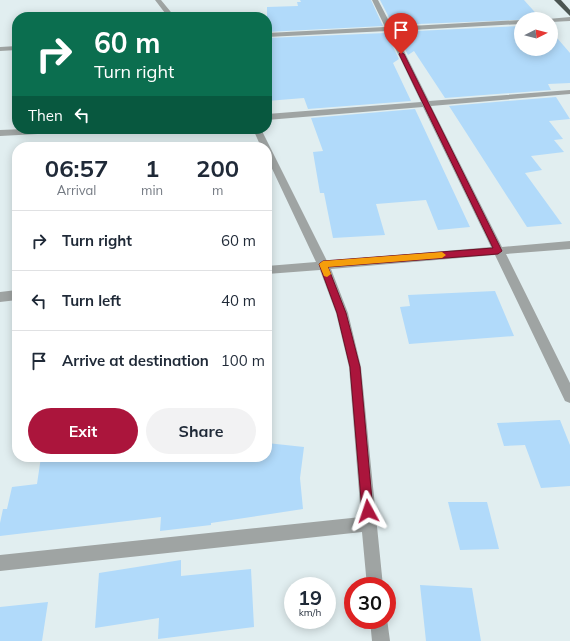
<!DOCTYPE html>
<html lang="en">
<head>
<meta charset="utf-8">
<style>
	:root { --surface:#fff; --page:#f2f2f3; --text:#1f2937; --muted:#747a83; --line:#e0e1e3; --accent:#ab153c }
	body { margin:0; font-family:Mulish,sans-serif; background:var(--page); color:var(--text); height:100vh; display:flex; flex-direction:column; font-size:15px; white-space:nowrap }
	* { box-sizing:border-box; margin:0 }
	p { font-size:13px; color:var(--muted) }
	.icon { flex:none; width:22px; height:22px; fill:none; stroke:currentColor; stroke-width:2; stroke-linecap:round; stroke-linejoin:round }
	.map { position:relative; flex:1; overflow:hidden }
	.details { position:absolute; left:12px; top:142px; width:260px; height:320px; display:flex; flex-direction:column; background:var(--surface); border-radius:16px; box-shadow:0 2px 10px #0003 }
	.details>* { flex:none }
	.guide { position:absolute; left:12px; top:12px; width:260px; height:122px; border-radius:16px; box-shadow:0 2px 10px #0003; background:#0b6e4f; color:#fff; overflow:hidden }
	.needle { width:26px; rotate:84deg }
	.controls { position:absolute; left:514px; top:12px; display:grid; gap:8px }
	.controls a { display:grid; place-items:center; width:44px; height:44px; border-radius:50%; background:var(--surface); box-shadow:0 2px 10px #0003; font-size:20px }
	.speed { position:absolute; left:284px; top:577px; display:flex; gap:8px; font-size:20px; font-weight:700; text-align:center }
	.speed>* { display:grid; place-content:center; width:52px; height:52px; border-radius:50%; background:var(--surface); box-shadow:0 2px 10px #0003; line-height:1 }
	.speed small { font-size:10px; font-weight:400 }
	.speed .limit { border:6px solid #d22; background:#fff; color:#111 }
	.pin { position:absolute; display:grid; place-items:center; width:34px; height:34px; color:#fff; margin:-41px -17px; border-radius:50% 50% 50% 0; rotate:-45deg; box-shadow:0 0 4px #0007 }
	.pin .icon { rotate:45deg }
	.me { position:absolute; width:44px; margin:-22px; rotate:355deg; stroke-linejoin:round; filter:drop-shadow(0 0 3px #0008) }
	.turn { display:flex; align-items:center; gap:14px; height:84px; padding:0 16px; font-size:18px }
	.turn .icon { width:52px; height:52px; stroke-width:2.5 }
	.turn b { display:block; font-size:28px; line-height:34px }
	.then { display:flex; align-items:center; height:38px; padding:0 16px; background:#0003; gap:8px; font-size:15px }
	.eta { display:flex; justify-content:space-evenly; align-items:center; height:68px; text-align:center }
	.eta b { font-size:24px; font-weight:700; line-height:28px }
	.button { display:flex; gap:8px; margin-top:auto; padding:8px 16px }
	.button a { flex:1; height:46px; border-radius:24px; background:var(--accent); color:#fff; font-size:16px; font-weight:700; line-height:46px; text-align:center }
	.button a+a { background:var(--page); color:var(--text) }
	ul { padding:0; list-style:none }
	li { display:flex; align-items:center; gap:12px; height:60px; padding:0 16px; border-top:1px solid var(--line) }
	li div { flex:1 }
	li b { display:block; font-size:15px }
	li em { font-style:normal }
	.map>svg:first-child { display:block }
</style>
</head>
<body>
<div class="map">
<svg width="570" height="641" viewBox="0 0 570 641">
	<rect width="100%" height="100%" fill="#e1eef0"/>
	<path fill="#b1dafa" d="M300,0H371L383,26L267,32V7L298,6L297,2H301Z
		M380,0H524L541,19L393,25Z
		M521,26V49H551V31L570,53V83L548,84L551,90L445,98L414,51L408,55L396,32Z
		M386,33L399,59L393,63L411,101L308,109L304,98L267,101V38Z
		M556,97L570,119L549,121L563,139L554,140L564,152L531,156L542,170L525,173L562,224L527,227L449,106Z
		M415,109L470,227L438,230L426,200L376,204L385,235L333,238L324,193H320L313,152L323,151L311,118Z
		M495,291L514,336L409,344L400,307L410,306L408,295Z
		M560,420L570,445V486L541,488L525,445L504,446L497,423Z
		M267,443L304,447L300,478L303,509L211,523V525L160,531L161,517L0,536V523L3,509H7L12,487L37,484L41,457H267Z
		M448,502H487L499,549L460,550Z
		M181,560V576L251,569L254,627L158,639L159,618L95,628L99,573Z
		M420,585L472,588L481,641H426Z
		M48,602L42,641H0V607Z"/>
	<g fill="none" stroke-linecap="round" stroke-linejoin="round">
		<path fill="#9fa4a3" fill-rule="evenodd" d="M155,0H161L175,17H168Z
			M372,0H378L392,27L521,20V24L394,31L429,101L570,90V94L431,106L502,247L570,241V249L506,254L570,383V403L565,401L495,255L331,269L348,313L361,367L383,586H367L362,532L0,571V555L361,517L349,367L336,313L320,270L267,274V266L316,262L267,158V147H261L253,129H261L327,261L491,247L423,107L267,120V114L421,102L387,31L267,37V33L385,27Z
			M570,17V21L551,22V19H548Z
			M17,46V50L0,51V47Z
			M25,129H79L75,132L0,136V130Z
			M17,290V300L0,302V292Z
			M387,619L390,641H372L370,620Z"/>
		<path fill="#4b5552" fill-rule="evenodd" d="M554,0H561L570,10V16Z"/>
	</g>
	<path fill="#ab153c" stroke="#6f0e27" d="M401,52L404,54L502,251L498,254L328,267L346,313L360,367L373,511L372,515L368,516L364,515L362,511L350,367L337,313L319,264L323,261L493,248L399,54Z"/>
	<path fill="#f59e0b" d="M442,252L446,255L442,258L328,267L331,274L327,277L324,276L319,264L323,261Z"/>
</svg>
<div class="controls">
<a><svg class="needle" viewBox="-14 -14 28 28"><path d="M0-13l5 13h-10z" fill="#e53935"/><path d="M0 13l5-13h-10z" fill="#747a83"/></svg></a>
</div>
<div class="speed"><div>19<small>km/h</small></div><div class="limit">30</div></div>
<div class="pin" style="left:401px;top:54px;background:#d93025"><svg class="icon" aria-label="arrive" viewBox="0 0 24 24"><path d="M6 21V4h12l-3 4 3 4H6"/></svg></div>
<svg class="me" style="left:368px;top:511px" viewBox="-20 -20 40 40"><path d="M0-17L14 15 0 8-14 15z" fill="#ab153c" stroke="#fff" stroke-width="4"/></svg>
<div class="guide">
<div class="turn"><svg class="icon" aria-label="right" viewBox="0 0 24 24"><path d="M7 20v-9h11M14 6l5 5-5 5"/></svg><div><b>60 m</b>Turn right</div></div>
<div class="then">Then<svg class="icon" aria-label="left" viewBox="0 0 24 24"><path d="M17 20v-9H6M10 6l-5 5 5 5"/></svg></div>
</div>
<section class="details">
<div class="eta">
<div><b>06:57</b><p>Arrival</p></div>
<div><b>1</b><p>min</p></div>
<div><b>200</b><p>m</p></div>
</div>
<ul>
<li><svg class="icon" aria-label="right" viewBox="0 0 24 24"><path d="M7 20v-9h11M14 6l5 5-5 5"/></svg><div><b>Turn right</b></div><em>60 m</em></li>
<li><svg class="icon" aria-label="left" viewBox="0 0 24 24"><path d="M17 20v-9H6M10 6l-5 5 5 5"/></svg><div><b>Turn left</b></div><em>40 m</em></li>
<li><svg class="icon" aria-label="arrive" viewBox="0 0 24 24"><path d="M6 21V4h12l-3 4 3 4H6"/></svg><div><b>Arrive at destination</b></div><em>100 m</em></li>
</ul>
<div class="button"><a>Exit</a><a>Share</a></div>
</section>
</div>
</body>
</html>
